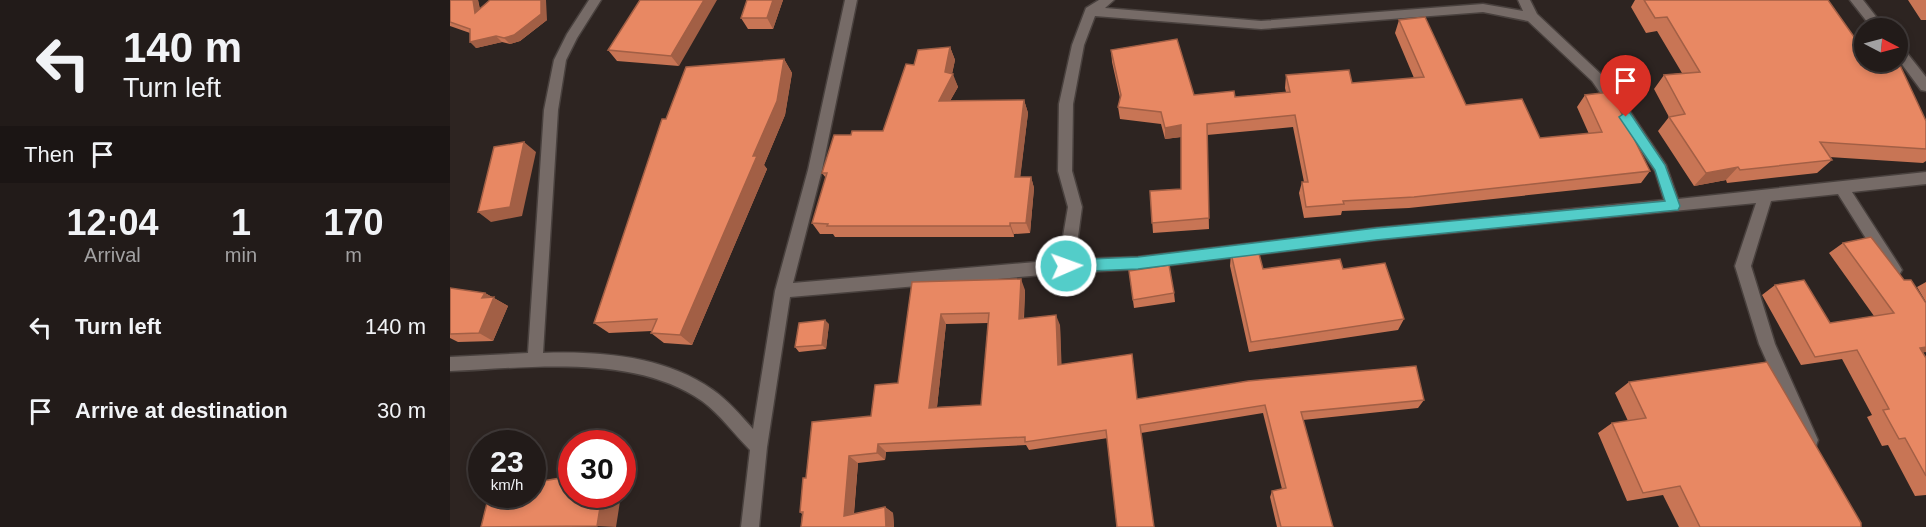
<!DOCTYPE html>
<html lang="en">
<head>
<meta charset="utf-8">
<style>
	:root { --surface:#221b19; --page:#2a2422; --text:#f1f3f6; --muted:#a2a1a2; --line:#3f3938 }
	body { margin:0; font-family:Helvetica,sans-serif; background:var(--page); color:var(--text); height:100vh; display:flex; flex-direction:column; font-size:22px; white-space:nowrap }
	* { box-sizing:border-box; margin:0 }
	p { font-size:20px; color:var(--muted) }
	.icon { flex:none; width:33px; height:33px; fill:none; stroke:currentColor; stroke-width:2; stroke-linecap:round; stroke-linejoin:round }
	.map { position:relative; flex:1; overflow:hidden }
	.details { display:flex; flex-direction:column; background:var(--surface); width:450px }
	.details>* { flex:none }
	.hud { background:#221b19; color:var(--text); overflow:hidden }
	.needle { width:39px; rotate:96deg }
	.buttons { position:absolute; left:1404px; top:18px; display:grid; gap:12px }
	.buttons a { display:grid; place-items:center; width:54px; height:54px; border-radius:50%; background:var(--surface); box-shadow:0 3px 9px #0003,0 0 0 2px var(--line); font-size:30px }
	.speed { position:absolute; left:18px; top:430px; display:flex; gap:12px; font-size:30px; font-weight:700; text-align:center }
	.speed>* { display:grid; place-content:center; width:78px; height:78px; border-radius:50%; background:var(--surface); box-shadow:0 3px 9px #0003,0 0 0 2px var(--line); line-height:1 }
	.speed small { font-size:15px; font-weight:400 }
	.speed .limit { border:9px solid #d22; background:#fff; color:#111 }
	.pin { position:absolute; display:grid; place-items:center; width:51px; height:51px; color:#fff; margin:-62px -26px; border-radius:50% 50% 50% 0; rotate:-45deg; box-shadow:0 0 6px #0007 }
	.pin .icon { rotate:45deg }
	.me { position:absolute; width:66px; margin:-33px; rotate:88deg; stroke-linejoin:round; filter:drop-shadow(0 0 4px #0008) }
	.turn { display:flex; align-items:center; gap:21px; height:126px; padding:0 24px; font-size:27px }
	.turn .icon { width:78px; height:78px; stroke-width:2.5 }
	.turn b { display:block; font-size:42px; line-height:51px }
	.then { display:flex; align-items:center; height:57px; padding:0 24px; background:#0003; gap:12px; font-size:22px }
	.eta { display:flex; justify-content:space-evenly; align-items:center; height:102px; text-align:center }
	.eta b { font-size:36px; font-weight:700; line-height:42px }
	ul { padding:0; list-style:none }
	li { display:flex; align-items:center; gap:18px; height:84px; padding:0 24px }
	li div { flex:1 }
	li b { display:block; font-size:22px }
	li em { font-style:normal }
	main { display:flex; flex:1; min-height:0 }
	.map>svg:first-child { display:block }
</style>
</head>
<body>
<main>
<section class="details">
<div class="hud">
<div class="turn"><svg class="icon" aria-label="left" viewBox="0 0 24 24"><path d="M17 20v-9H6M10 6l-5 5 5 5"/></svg><div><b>140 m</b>Turn left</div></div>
<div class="then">Then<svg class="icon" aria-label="arrive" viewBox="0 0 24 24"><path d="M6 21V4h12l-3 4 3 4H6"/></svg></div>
</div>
<div class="eta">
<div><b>12:04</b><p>Arrival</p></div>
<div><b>1</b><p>min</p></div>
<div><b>170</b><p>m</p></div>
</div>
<ul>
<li><svg class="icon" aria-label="left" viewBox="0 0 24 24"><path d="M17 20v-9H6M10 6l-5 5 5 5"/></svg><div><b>Turn left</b></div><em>140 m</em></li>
<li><svg class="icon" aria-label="arrive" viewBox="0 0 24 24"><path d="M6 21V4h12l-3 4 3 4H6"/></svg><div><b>Arrive at destination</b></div><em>30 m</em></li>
</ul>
</section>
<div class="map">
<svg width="1476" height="527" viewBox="0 0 1476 527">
	<rect width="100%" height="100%" fill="#2d2421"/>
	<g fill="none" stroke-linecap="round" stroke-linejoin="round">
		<g stroke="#49413e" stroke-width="3">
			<path id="minor" d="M139,0H151L127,38L116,60L108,110L93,353C151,351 215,356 263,390C279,401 291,416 303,429L325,291L358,170L395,0H407L372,170L343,283L609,260L618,207L608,171L609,104L622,45L636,8L649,0H664L655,8L811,21L1033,4L1073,11L1068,0H1080L1087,14L1152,75L1181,113L1216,165L1228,199L1476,172V184L1402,192L1449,265L1452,270L1449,275L1444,277L1439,275L1388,194L1321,201L1301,266L1325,344L1368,440L1366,446L1360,448L1354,446L1309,344L1285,266L1306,203L926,240L688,269L616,273L340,297L317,447L309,527H291L300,450C284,434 270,414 252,401C184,353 78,368 0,371V357L78,353L94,110L104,60L117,34ZM1033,12L1078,21L1142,81L1205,171L1214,200L926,228L688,257L625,259L632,207L622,171L623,104L634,45L645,16L811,29Z
				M1400,0H1413L1435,28H1422Z
				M1448,46L1453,48L1476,77V91L1471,90L1448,59Z"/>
		</g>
		<use href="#minor" fill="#766b67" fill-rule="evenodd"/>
	</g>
	<path fill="#c87555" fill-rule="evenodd" d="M0,0H28L30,9L97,20L70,41L60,44L52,42L26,48L20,33L0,26Z
		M190,0L229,66L167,61L158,50Z
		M297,0H333L323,29H298L291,18Z
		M1185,0H1378L1414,51L1476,121V161L1473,163L1379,157L1382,160L1367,173L1277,183L1276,180L1244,186L1208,131L1219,117L1204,89L1214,75L1232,73L1207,31L1196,33L1181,7Z
		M1458,0H1476V20H1471Z
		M949,20L1016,105L1090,138L1139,134L1127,107L1135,95L1200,171L1191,183L959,208L892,211L891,215L854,218L849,193L852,182H854L843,127L757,135L759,229L703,233L700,191L731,189V137L715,139L711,124L670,119L668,107L670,98L662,62L661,50L744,95L785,97L836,92L835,88L836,75L902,83L964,78L945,33Z
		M500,47L505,60L502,74L508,87L500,101L574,100L578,113L570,177H581L584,188L580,233L564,234V237H385L383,234H370L362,223L376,178L372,173L401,135L433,131L464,65Z
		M334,59L342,73L335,115L314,165L317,169L242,345L214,343L201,333L202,331L159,333L144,323Z
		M1393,243L1454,280L1473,353L1476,358V495L1465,496L1438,445L1432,446L1417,417L1422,415L1392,359L1351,365L1312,295L1325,285L1380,323L1424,316L1379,253Z
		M781,253L813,269H893L954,319L948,330L799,352L780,266Z
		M679,271L724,293L725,302L684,308Z
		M462,282L575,290L574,319L610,325L611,364L688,399L974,400L968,408L853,420L883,527H827L820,497L822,491L832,489L813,413L691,433L579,450L576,445L436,452L435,460L408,463L404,514L435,507L443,513L444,527H351L352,514L350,512L356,478L421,416L448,383ZM538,323L531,405L487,407L496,324Z
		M1476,282V302L1467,287Z
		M0,288L35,293L58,306L43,341L8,342L0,338Z
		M379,324L376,349L349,352L345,347Z
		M1179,382L1411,527H1229L1213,495L1177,501L1148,433L1162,423L1178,421L1165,393Z"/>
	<path fill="#a25f45" d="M23,0H28L31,19L25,13Z
		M91,0H96L97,20L70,41L60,44L54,38Z
		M254,0H267L229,66L221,56Z
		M323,0H333L323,29L317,18Z
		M46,36L52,42L26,48L20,42Z
		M500,47L505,60L501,78L503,74L508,87L493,113L489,101Z
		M334,59L342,73L335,115L314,165L317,169L242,345L230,335L303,156Z
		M574,100L578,113L569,188L565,177Z
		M731,125V137L715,139V128Z
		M74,142L86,152L72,216L41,222L28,212Z
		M1288,167L1276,180L1244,186L1256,173Z
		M581,177L584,188L580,233L576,223Z
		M560,223L564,234V237L560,226Z
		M571,279L575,290L573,329L569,319Z
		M35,293L58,306L43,341L29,333L32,298Z
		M491,314L496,324L486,416L479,408Z
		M606,315L610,325L612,374L608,365Z
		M375,320L379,324L376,349L372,345Z
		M1476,347V352L1454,357L1470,348Z
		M428,444L436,452L435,460L427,453Z
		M399,456L408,463L403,522L394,516Z
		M152,495H171L166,527L147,526Z
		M435,507L443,513L444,527H436Z"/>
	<path fill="#e88863" stroke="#a25f45" stroke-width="1.5" fill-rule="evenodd" d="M0,0H23L25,13L40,0H91V14L64,35L54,38L46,36L20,42V29L0,22Z
		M190,0H254L221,56L158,50Z
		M297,0H323L317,18H291Z
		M1194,0H1378L1414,51V62L1448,61L1476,121V149L1370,142L1382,160L1290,170L1288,167L1256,173L1219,117L1235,114L1214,75L1250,72L1217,17L1205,18Z
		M975,17L1016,105L1072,99L1090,138L1152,132L1135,95L1161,92L1200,171L964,197L893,201L894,204L856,207L852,182H858L845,115L757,124L759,218L702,223L700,191L731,189V125L715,128L711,112L668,107L671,95L661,50L727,39L744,95L784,91L785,97L840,92L836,75L899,70L902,83L974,77L949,20Z
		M500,47L495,72L503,74L489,101L574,100L565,177H581L576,223H560V226H377L378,224L362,223L377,173H372L384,135H401L402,131H433L456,64L464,65L468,50Z
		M334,59L327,101L303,156H307L230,335L201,333L207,319L144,323L212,119H216L236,67Z
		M74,142L60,207L28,212L44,147Z
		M1421,237L1454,280H1461L1476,303V347L1470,348L1476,358V476L1455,438L1449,439L1433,410L1439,409L1407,350L1365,357L1325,285L1354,280L1380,323L1444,313L1393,243Z
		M808,250L813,269L890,259L893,269L935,263L954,319L801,342L781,253Z
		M719,265L724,293L683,300L679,271Z
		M571,279L569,319L606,315L608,365L682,354L687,399L798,381L966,366L974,400L851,412L883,527H831L822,491L836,488L815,405L690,425L704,527H667L656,430L575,442V437L428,444L427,453L399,456L394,516L435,507L436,527H351L353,512H350L353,478H356L362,422L421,416L425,385L448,383L462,282ZM539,313L531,405L479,408L491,314Z
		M0,288L35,293L32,298L44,297L29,333L0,334Z
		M375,320L372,345L345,347L349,323Z
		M1317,362L1411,523V527H1250L1230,486L1193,493L1162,423L1196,418L1179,382Z
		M122,476V495H152L147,526L31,527L39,495H82V483Z"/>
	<path fill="#53cdc9" stroke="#368583" stroke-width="1.5" d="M1176,112L1180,113L1215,165L1230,206L1228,210L926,240L688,269L616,272L611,270L609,266L611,262L616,260L688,257L926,228L1215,201L1205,170L1169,117Z"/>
</svg>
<div class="buttons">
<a><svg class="needle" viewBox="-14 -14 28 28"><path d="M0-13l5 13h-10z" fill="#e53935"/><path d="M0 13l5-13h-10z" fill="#a2a1a2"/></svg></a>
</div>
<div class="speed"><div>23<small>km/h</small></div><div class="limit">30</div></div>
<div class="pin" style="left:1176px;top:117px;background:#d93025"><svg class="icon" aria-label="arrive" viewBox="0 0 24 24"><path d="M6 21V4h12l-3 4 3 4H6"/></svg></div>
<svg class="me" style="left:616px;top:266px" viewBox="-20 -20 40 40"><circle r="17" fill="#53cdc9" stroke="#fff" stroke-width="3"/><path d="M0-11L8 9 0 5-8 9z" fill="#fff"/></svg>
</div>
</main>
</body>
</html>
